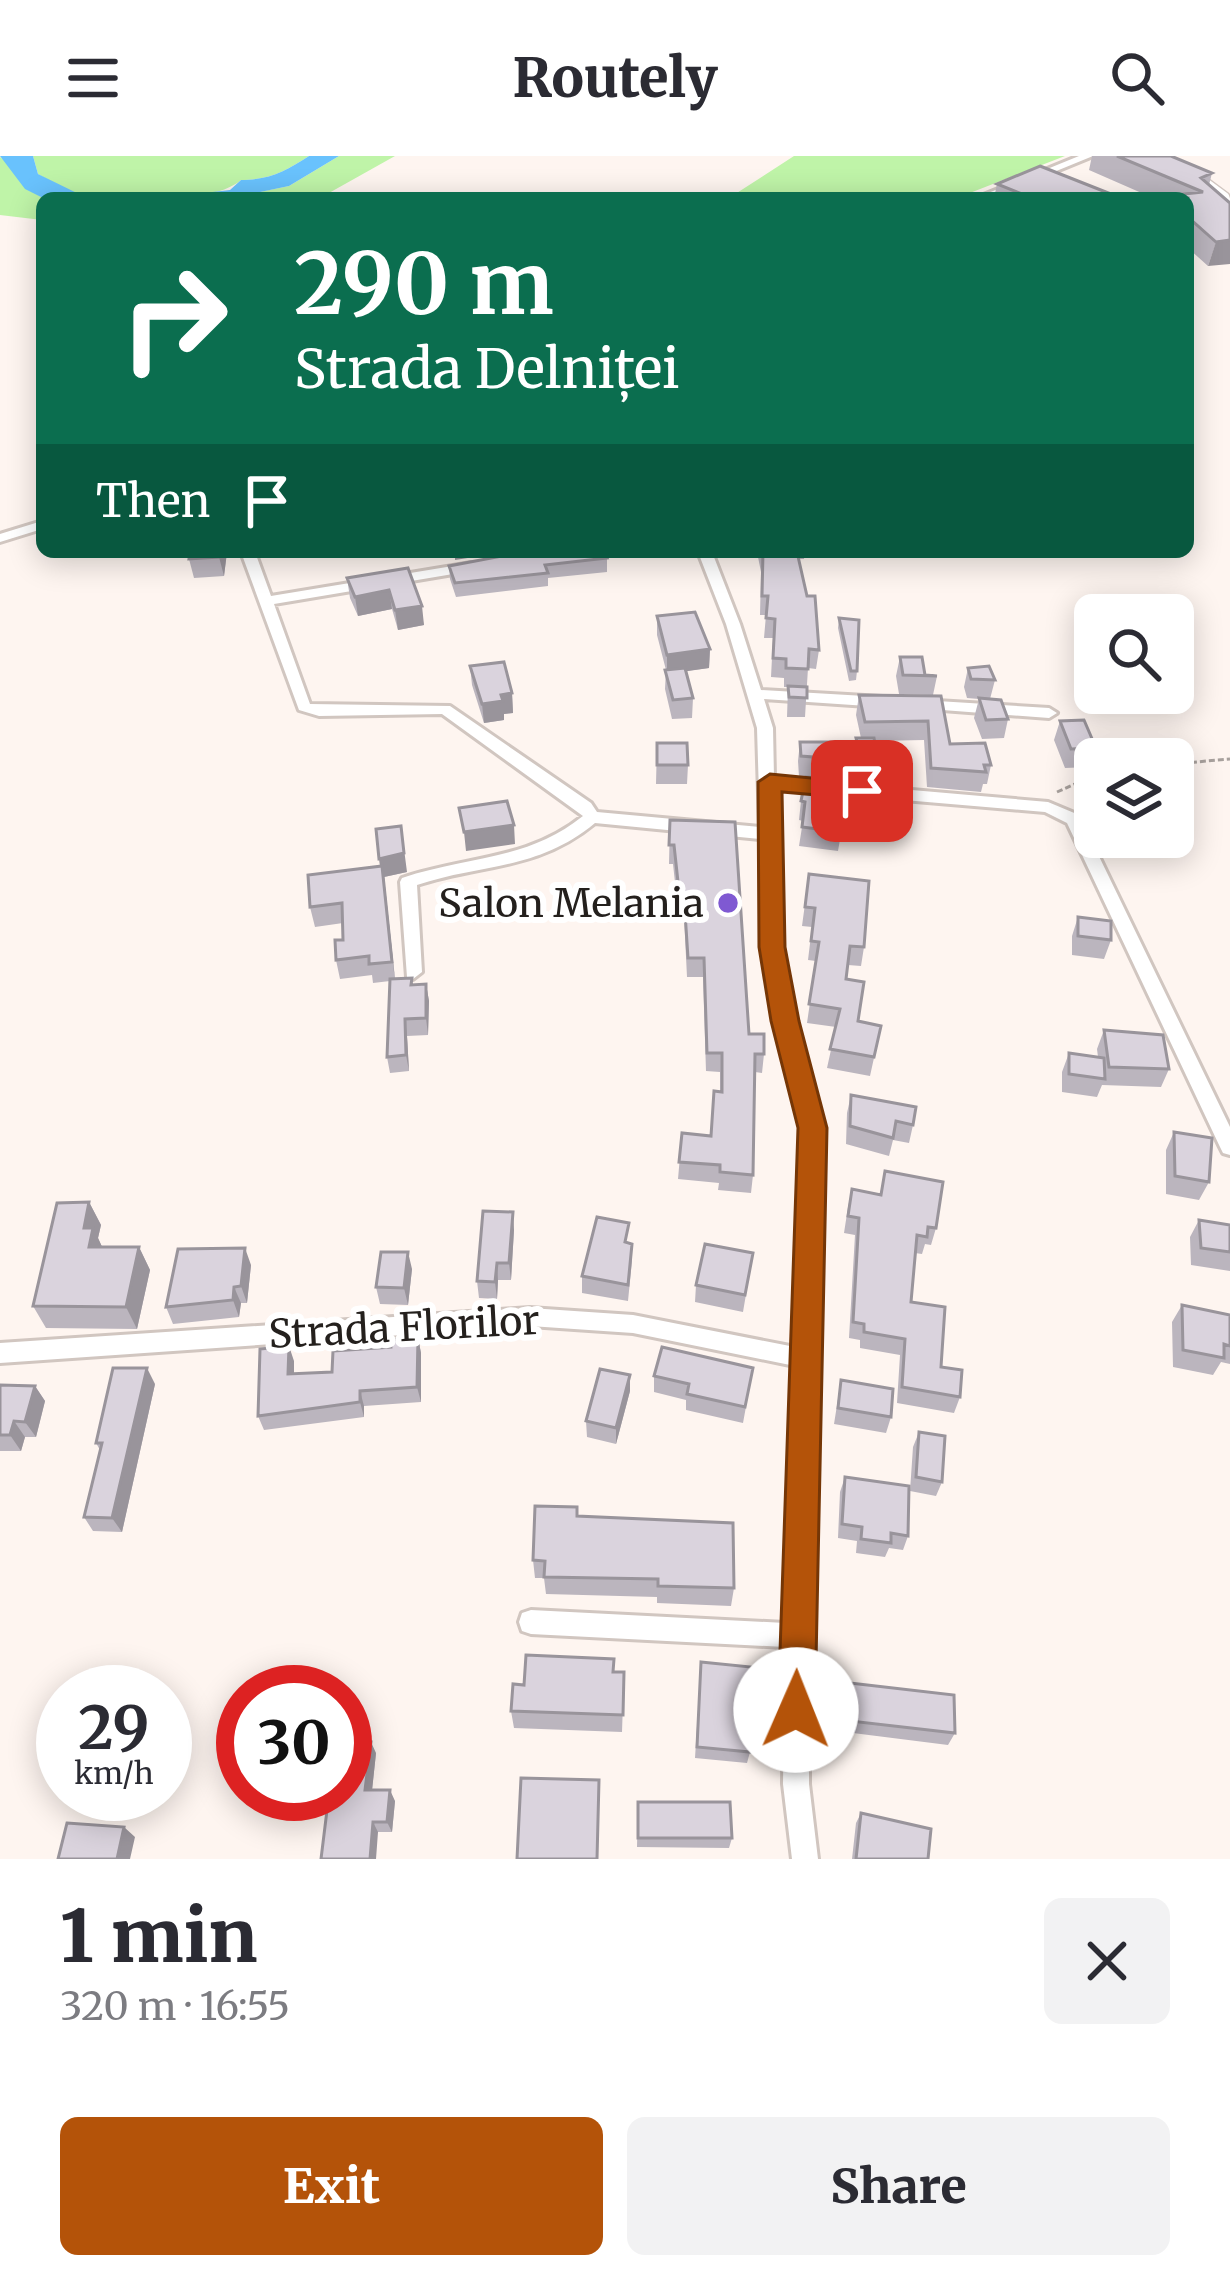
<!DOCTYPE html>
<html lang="en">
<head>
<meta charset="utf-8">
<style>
	:root { --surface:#fff; --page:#f2f2f3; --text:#2b2b33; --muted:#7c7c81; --accent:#b45309 }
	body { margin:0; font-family:Merriweather,serif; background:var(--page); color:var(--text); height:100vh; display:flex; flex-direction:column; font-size:45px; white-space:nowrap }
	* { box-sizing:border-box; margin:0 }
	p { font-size:39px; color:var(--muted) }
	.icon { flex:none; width:66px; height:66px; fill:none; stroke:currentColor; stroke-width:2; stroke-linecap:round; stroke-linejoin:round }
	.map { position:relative; height:1703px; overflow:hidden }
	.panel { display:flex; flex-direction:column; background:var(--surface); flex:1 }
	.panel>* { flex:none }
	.guide { position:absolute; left:36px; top:36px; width:1158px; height:366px; border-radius:18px; box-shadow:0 6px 30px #0003; background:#0b6e4f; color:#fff; overflow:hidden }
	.buttons { position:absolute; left:1074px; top:438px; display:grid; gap:24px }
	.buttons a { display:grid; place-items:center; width:120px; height:120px; border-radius:18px; background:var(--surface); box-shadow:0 6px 30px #0003; font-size:60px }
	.speed { position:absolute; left:36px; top:1509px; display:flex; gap:24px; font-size:60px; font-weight:700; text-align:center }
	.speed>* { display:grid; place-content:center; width:156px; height:156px; border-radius:50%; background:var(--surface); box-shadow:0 6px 30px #0003; line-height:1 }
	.speed small { font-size:30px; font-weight:400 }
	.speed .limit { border:18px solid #d22; background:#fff; color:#111 }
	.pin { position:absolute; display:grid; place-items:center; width:102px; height:102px; color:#fff; margin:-51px; border-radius:24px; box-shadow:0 6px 18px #0006 }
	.me { position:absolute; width:132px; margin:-66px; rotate:1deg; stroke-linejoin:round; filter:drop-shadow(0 0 9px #0008) }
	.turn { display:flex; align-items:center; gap:42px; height:252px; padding:0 60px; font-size:54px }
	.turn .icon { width:156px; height:156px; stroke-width:2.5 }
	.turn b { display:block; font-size:84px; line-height:102px }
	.then { display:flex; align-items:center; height:114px; padding:0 60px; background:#0003; gap:24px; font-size:45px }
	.round { display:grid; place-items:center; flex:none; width:126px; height:126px; border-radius:18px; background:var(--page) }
	.summary { display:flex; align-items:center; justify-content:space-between; height:204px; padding:0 60px }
	h1 { font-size:72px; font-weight:800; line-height:90px }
	.cta { display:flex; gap:24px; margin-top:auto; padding:24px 60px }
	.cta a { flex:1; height:138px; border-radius:18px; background:var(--accent); color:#fff; font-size:48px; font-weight:800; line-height:138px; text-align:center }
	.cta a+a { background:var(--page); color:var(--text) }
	header { display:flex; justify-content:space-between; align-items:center; height:156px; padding:0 60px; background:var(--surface); font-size:54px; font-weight:800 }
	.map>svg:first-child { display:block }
</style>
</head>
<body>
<header><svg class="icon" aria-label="menu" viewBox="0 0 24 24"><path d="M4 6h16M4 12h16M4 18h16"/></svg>Routely<svg class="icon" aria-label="search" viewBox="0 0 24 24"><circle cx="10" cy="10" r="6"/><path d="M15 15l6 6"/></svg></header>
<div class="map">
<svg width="1230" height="1703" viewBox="0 0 1230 1703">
	<rect width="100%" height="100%" fill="#fef5f0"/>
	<path fill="#bff4a8" d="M33,0H309C286,15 269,24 241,24C215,48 116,47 81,39C65,36 52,26 38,18Z
		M339,0H395L320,42L249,38L289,30Z
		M794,0H1065L957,42H729Z
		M0,1C18,14 23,31 43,42L42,64L0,59Z"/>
	<path fill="#69c2fd" d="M0,0H33L38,18L83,40L114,42H43L25,33Z
		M309,0H339L289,30L250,38L253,42H160L230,34L241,24C269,24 286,15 309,0Z"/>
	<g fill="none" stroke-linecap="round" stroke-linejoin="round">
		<g stroke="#d1c6c0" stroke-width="9">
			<path id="service" d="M1203,23L1226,40L1230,52"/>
		</g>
		<g stroke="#d1c6c0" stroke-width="6">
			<path id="minor" d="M1079,0H1093L990,42H976Z
				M42,365V373L0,386V378Z
				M241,396H255L271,440L471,407L478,411L471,415L274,448L310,548L450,550L591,647L597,656L760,671L757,572L726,468L698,396H712L740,468L761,534L882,541L889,546L882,551L764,543L773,572L774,622L1048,646L1079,659L1230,971V999L1223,997L1220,991L1067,667L1045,656L775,633L781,791L794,865L823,972L809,1480V1628L818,1703H792L783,1628L785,1491L531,1478L522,1475L519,1466L522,1457L531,1454L785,1467L795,1210L633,1177L530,1170L0,1207V1187L530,1152L633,1159L795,1191L803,972L776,865L763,791L760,683L595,667C537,715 483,707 417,729L422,816L413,823L407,821L400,726L402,722C467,700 527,705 583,660L442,558L319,560L299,554Z
				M921,544L1049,552L1057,557L1049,562L916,552L913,549Z"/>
		</g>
		<path stroke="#a8a19d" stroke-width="3" stroke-dasharray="6 3" stroke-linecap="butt" d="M1173,608L1230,603
			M1057,636L1095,619"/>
		<use href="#service" stroke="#fff" stroke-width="6"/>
		<use href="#minor" fill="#fff" fill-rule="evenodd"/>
	</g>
	<path fill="#bbb5be" d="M1092,0H1171L1212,17L1209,29L1230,47L1208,110L1188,92V42H1153L1089,14Z
		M997,28L1121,42H994Z
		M190,396H227L224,420L194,422L189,403Z
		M757,396H805L804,403H798L819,494L816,513L808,512L805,561H787L788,531H784V522L771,521L773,482H764L766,459H760L761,416Z
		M607,402V416L548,422V430L456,441L450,423L449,410Z
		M408,412L424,469L398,474L392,453L358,460L350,442L347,422Z
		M657,460L710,493L709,512L686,515L693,542L692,562L672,563L665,533L666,514L657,479Z
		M839,462L857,515L856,524L849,525L838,472Z
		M900,501L925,519L937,520L933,539L899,538L896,520Z
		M470,510L512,537L513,557L504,558V564L484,567L472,529Z
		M968,512L995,524L990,543L1008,563L1004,582L982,583L974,562L979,543L967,542L964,531Z
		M859,539L941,540L950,588L991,609L987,628H983L981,636L927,631L924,584L875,585L878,606L875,626L799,620L798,605L800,586H855L856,582H861L856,559Z
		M1060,565L1096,592L1090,611L1065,612L1054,584Z
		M657,587L688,609L687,628H656Z
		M850,624L838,695L799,690L803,665L799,664L801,645Z
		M670,664L749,878L764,898L762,917L755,916L753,1019L751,1037L718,1034L719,1027L678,1023L682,977L711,980L720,936V916L706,915L703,821H687L684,760L677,745L673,708H669Z
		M407,716L384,721L395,822L413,829L426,828L429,845L428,879L407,880L409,915L390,917L387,901L390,825L373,827L372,819L340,823L336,804L343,784V767L315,771L310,751L308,719Z
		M809,718L864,791L861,810L848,809L846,823L858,865L881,870L870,920L827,912L836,871L807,867L816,805L808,804L812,771L802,770Z
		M1078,761L1111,784L1104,803L1072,799V780Z
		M1104,874L1169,913L1161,931L1102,929L1097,941L1062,936V916L1069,897L1098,901L1097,893Z
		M851,939L913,969L909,987L893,984L889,1000L846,988L847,957Z
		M1174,976L1209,1026L1199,1044L1166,1038V994Z
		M885,1015L936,1072L931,1089L925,1088L922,1098L915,1097L911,1146L941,1211L960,1241L954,1257L897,1247L900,1199L860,1192V1184L849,1182L855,1079L844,1077L848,1051L852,1033L880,1038Z
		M89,1046L101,1069L98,1082L102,1091H139L150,1114L137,1173L46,1172L33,1150Z
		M1199,1064L1230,1069V1115L1191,1109L1190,1081Z
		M514,1074L511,1124H498L497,1143L479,1142L477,1125Z
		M629,1087L632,1105L628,1145L582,1137V1120Z
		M753,1097L743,1156L695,1146L696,1129Z
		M251,1109L247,1147H241L239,1161L173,1168L166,1151Z
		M412,1113L408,1149L380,1148L376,1131Z
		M1182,1149L1230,1159V1208L1221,1206L1213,1219L1173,1211L1172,1166Z
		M418,1182L421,1197V1246L364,1250V1261L264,1274L258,1260L294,1205V1218L332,1216Z
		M753,1212L743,1267L686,1254V1244L654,1236V1220Z
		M841,1224L891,1261L886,1277L834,1268Z
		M155,1228L122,1376L93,1375L84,1361L100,1294L96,1287Z
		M0,1229L35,1230L45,1245L36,1281H25L21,1295H0Z
		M630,1235L616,1288L587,1281L586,1265Z
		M919,1276L942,1326L936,1340L910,1335L913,1291Z
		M845,1321L908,1380L903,1394L889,1392L885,1401L856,1397L857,1385L838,1382L840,1336Z
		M578,1360L734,1432L731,1450L657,1447V1441L546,1438L544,1422H535L533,1404Z
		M701,1506L750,1537L747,1549L740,1548L739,1573L750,1596L747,1607L695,1602Z
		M614,1516H624L622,1576L514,1572L511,1555L524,1529Z
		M850,1527L955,1577L948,1589L845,1576V1539Z
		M376,1597L372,1634L395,1645L392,1676H378L321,1703Z
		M638,1646L732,1682L729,1692L637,1691Z
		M861,1657L928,1703H852L856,1667Z"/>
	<path fill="#99949b" d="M1230,84V108L1208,110L1216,86Z
		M220,396H227L224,420L219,401Z
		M455,396H506L455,404Z
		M389,434L392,453L358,460L355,441Z
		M422,450L424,469L398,474L395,454Z
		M710,493L709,512L667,518V499Z
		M512,537L513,557L504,558V564L484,567L482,548L501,539Z
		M514,669L515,688L466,695L464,676Z
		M401,670L407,716L384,721L395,824L379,703Z
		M426,828L429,845L428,879L426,862Z
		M405,863L407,880L409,915L406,899Z
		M89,1046L101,1069L98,1082L104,1095L89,1091L84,1072Z
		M513,1056L514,1074L511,1124L509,1107Z
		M139,1091L150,1114L137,1173L126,1151Z
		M245,1092L251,1109L247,1147L241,1130Z
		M408,1096L412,1113L408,1149L404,1132Z
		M497,1107L498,1124L497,1143L495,1126Z
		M234,1131L241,1147L239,1161L233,1144Z
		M418,1182L421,1197V1246L417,1231Z
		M289,1190L294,1205V1233L288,1218Z
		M147,1212L155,1228L122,1376L112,1362Z
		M630,1219V1235L616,1288V1272Z
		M35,1230L45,1245L36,1281L25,1266Z
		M360,1235L364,1250V1261L360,1246Z
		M14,1265L25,1281L21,1295L10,1279Z
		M371,1586L376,1597L371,1644L365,1634Z
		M390,1634L395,1645L392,1676L387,1666Z
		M373,1666L378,1676L376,1703H370Z
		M124,1671L135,1681L130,1703H117Z"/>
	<path fill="#dad3dd" stroke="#99949b" stroke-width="3" d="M1117,0H1171L1212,17L1201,22L1230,47V84L1216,86L1188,61V42H1167L1165,40L1203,36Z
		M1040,10L1121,42H1032L997,28Z
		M190,396H220L219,401L189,403Z
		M523,396H604L607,402L545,409L548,417L455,427L449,410Z
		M763,396H797L807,440H815L819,494L809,493L808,513L786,512V503L773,502L775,463L766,462L768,440H762Z
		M408,412L422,450L395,454L389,434L355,441L347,422Z
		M695,456L710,493L667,499L657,460Z
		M839,462L859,464L857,515H851Z
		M900,501H922L925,519L937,520L903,519Z
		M504,506L512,537L501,539L503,545L482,548L470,510Z
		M989,510L995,524L971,523L968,512Z
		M685,512L693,542L673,544L665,514Z
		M788,530L807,531V542L789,541Z
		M859,539L941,540L950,588L985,587L991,609H984L986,616L931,612L928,565L865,566Z
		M979,542L1001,544L1008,563L986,564Z
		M1084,564L1096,592L1071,593L1060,565Z
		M856,582H874L878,606L801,600L800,586H857Z
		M657,587H687L688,609H657Z
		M806,621L850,624L841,676L802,671L805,646L801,645Z
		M507,645L514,669L464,676L459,652Z
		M670,664L735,666L749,878H764V898H755L753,1019L720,1016V1009L679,1006L682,977L711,980L714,935L722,936V897H707L704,802H688L684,741L678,726L674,689H669Z
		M401,670L404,697L379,703L376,673Z
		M382,710L392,806L369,808V800L336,804L335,784H343L342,747L310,751L308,719Z
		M809,718L869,725L864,791L850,790L846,823L864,826L858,865L881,870L874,901L830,893L840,853L809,848L819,786L811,785L815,752L805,751Z
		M1078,761L1111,765V784L1078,780Z
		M412,822L411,829L426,828V862L405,863L406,899L387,901L390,823Z
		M1104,874L1163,879L1169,913L1109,911Z
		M1069,897L1104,902L1105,923L1069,918Z
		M851,939L916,951L913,969L896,965L893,982L850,970Z
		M1174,976L1212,982L1209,1026L1175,1020Z
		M885,1015L943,1026L936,1072L928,1071L927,1081L917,1079L911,1146L945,1151L941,1211L962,1214L960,1241L902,1231L905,1183L864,1176V1168L853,1166L859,1062L848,1060L852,1033L881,1039Z
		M89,1046L84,1072H93L89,1091H139L126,1151L33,1150L57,1047Z
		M483,1055L513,1056L509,1107H497L495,1126L477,1125Z
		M597,1061L629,1067L625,1086L632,1088L628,1129L582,1120Z
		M1199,1064L1230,1069V1096L1201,1092Z
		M705,1088L753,1097L745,1139L696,1129Z
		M245,1092L241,1130L234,1131L233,1144L166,1151L178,1093Z
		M381,1096H408L404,1132L376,1131Z
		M1182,1149L1230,1159V1190L1224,1188V1202L1183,1194Z
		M418,1182L417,1231L360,1235V1246L258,1260L260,1193L289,1190L288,1218L332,1216L333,1195L391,1191V1184Z
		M662,1191L753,1212L745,1251L687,1238L689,1228L654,1220Z
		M113,1212H147L112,1362L84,1361L102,1287H96Z
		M600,1213L630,1219L616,1272L586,1265Z
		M841,1224L893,1233L891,1261L838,1252Z
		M0,1229L35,1230L25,1266L14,1265L10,1279H0Z
		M919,1276L945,1280L942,1326L916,1321Z
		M845,1321L909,1330L908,1380L891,1377V1387L861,1383L862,1371L842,1368Z
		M535,1350L577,1351V1360L733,1367L734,1432L658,1430V1423L544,1421L545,1405L533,1404Z
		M526,1499L614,1503L613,1516H624L623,1559L511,1555L513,1528L524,1529Z
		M701,1506L751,1511L750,1537L741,1535L739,1573L751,1574L750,1596L697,1591Z
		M850,1527L954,1539L955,1577L850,1565Z
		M345,1586H371L365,1634H390L387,1666H373L370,1703H321L329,1638H345Z
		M521,1622L599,1624L597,1703H517Z
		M638,1646H730L732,1682H638Z
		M861,1657L931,1673L928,1703H856Z
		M67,1667L124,1671L117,1703H58Z"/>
	<path fill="#b45309" stroke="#753606" stroke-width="3" d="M770,618L862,627L874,635L862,643L782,636L785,791L799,865L827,972L815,1554L810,1567L796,1573L783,1567L778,1554L798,972L771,865L759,791L758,626Z"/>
	<circle fill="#7f59d2" stroke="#fff" stroke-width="4.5" cx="728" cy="747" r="12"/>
	<g text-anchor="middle" stroke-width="12" stroke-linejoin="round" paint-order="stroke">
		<g font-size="39" fill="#24201d" stroke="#fff" text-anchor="end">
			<text x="704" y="761">Salon Melania</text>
		</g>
		<g font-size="39" fill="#24201d" stroke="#fff">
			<text transform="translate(404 1171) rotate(-3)" y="14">Strada Florilor</text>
		</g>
	</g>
</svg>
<div class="buttons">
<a><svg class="icon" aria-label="search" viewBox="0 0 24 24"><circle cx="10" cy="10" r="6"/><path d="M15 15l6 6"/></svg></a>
<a><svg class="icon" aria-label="layers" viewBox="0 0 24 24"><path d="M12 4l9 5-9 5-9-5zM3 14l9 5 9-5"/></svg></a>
</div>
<div class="speed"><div>29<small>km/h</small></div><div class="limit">30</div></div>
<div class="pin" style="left:862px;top:635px;background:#d93025"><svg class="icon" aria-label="arrive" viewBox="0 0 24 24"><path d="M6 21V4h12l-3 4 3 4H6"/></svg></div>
<svg class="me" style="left:796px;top:1554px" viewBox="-20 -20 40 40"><circle r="19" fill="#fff"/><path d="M0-13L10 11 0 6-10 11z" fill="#b45309"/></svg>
<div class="guide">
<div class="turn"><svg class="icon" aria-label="right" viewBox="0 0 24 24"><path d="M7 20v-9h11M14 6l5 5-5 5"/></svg><div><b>290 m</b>Strada Delniței</div></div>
<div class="then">Then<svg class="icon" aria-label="arrive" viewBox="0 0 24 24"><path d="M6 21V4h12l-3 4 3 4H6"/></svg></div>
</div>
</div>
<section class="panel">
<div class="summary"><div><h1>1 min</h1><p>320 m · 16:55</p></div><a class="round"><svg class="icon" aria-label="close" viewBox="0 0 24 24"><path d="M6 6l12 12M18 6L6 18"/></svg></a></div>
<div class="cta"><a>Exit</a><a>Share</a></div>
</section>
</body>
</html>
